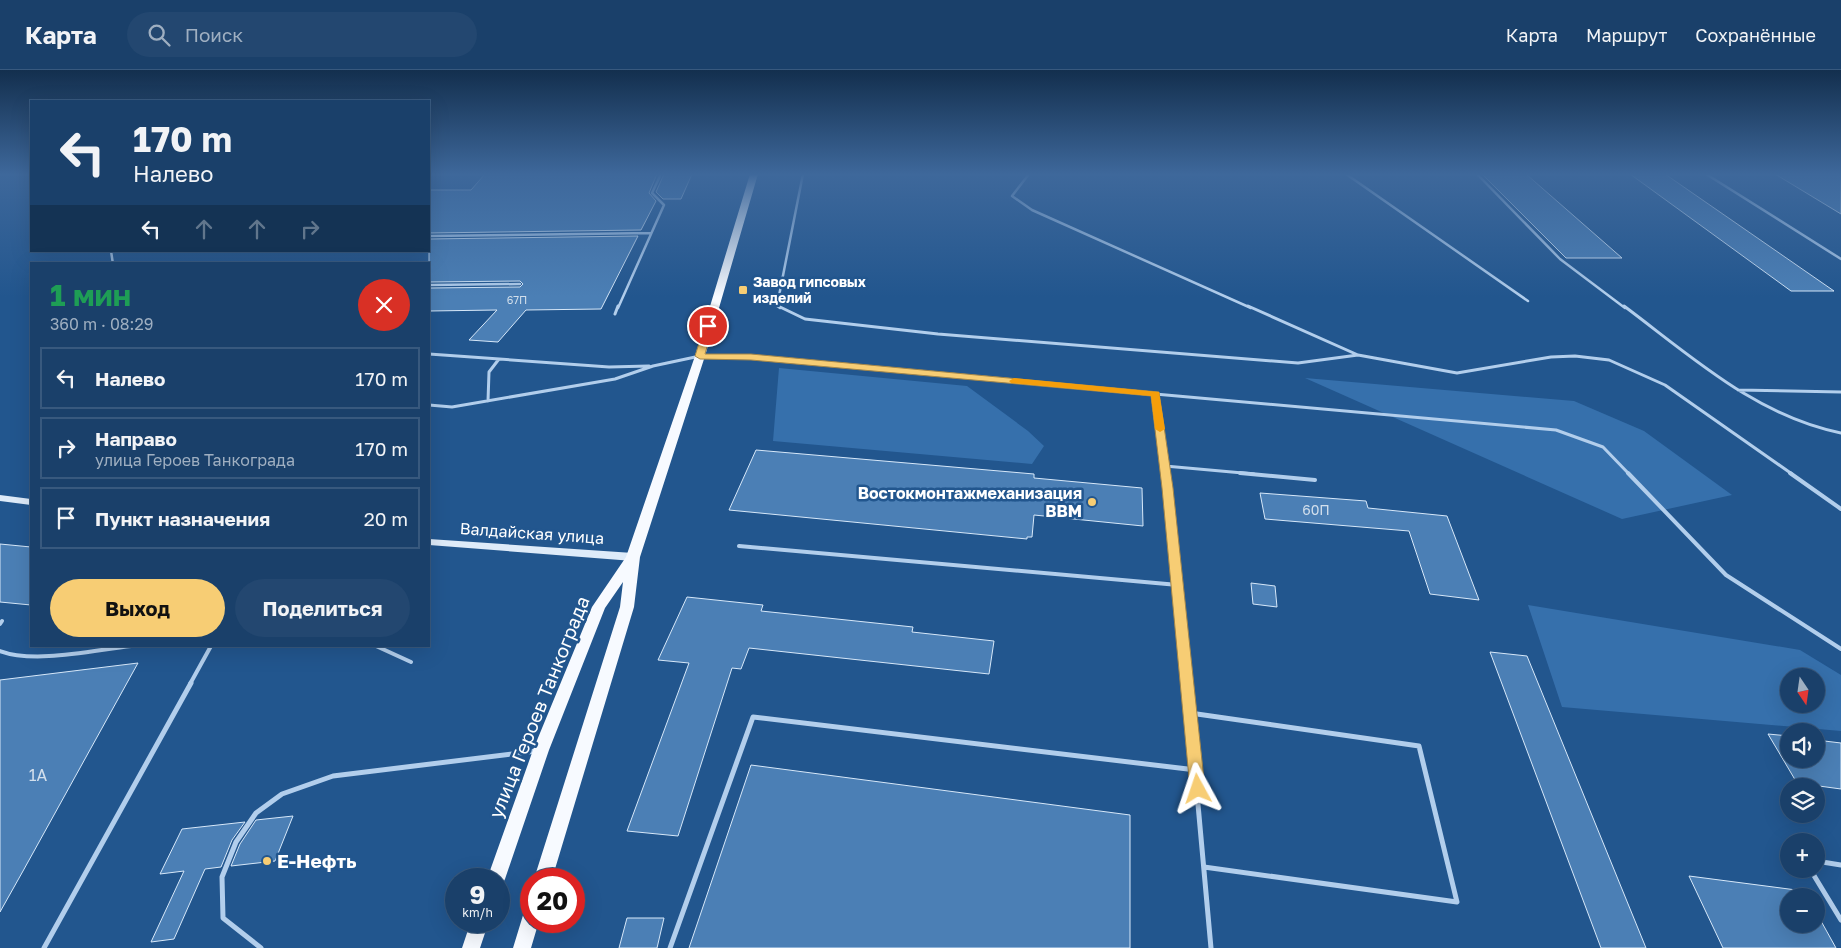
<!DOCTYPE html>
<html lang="ru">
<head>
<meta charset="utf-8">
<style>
	:root { --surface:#1a406a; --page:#234770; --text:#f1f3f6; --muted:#9fafc1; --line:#38597e; --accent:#f7cd74 }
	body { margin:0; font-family:"Golos Text",sans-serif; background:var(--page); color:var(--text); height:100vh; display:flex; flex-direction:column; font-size:19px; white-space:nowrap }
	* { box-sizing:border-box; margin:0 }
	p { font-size:16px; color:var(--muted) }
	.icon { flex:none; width:28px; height:28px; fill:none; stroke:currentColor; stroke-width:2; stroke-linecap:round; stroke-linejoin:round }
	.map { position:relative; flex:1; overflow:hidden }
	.panel { position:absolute; left:30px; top:192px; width:400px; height:385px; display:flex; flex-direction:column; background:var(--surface); border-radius:0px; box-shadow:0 5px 20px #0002,0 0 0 1px var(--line) }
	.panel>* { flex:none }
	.hud { position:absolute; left:30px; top:30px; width:400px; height:152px; border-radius:0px; box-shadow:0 5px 20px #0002,0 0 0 1px var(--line); background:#1a406a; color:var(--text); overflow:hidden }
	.needle { width:32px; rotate:167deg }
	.tools { position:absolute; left:1780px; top:598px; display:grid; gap:10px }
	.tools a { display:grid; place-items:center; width:45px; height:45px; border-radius:50%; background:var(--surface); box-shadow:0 5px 20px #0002,0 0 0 1px var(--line); font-size:25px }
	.speed { position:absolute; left:445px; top:798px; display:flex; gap:10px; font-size:25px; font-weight:700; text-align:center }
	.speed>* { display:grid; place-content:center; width:65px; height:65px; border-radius:50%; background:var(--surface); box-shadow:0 5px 20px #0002,0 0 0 1px var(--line); line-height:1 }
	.speed small { font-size:12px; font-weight:400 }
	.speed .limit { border:8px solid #d22; background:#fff; color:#111 }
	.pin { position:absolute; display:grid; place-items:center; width:42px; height:42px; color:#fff; margin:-21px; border:2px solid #fff; border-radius:50%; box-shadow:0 1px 5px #0007 }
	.me { position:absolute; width:55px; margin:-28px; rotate:355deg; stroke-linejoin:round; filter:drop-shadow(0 0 4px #0008) }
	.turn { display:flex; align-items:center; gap:18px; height:105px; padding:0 20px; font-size:22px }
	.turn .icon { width:65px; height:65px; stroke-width:2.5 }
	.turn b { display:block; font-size:35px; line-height:42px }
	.lanes { display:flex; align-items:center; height:48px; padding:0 20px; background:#0003; justify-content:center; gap:25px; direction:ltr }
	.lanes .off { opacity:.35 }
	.round { display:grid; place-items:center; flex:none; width:52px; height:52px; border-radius:26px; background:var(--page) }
	.head { display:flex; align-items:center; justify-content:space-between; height:85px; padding:0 20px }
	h1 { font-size:30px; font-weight:700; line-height:38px; color:#1e9e55 }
	.button { display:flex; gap:10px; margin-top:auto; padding:10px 20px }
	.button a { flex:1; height:58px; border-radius:30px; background:var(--accent); color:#111; font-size:20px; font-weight:700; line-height:58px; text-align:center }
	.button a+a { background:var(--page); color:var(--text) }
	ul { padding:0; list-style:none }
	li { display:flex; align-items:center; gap:15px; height:62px; margin:0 10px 8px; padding:0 10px; border:2px solid var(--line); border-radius:0px }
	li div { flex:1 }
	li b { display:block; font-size:19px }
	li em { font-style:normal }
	header { display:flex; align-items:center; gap:30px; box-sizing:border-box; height:70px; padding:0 25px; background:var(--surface); border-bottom:1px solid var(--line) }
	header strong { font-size:24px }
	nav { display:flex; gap:28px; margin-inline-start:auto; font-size:18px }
	.search { width:350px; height:45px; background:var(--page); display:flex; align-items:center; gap:12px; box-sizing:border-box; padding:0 18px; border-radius:28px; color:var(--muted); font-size:19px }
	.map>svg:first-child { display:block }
</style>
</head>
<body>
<header>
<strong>Карта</strong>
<div class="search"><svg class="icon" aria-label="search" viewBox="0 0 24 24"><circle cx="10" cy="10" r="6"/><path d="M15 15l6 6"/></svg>Поиск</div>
<nav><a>Карта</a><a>Маршрут</a><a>Сохранённые</a></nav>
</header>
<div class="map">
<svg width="1841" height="878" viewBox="0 0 1841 878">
	<rect width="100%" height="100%" fill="#22568e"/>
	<path fill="#3670ac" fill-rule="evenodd" d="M779,298L967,316L1028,361L1044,376L1032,394L773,371Z
		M1305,308L1574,331L1644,361L1732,425L1622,449Z
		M1528,535L1800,580L1841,605V661L1562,637ZM1789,606H1816V634H1789Z"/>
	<path fill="#4b7fb5" stroke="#d7e8f9" d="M485,104H657L649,123L656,131L641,160L429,163V120H471Z
		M664,104H692L681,129H663L656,122Z
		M1482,104H1526L1622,188H1566Z
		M1630,104H1665L1834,221H1791Z
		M1775,104H1841V144Z
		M638,166L601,239L526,240L498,272L469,270L497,240L429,241V218L520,217L523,214L520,211L429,212V169Z
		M756,380L1034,404V408L1142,418L1143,456L1034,445L1032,467H1027V469L729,440Z
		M1260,423L1366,431L1368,438L1447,446L1479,530L1430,524L1409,461L1265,449Z
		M0,474L31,477V535L0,532Z
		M1251,513L1275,516L1277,537L1253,534Z
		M687,527L763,535L761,541L913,557L912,562L994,571L989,604L749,578L741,599L732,598L678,766L627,761L689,593L658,590Z
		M1490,582L1527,586L1646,878H1601Z
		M138,593L23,801L0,842V610Z
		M1768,664L1789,666V689H1816V670L1841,673V719L1797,713Z
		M751,695L1130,745V878H689Z
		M293,746L275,791L231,796L240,774L256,750Z
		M245,752L232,770L221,797L205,799L174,869L151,872L184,801L160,804L182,759Z
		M1689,806L1804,821L1807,826H1789V854H1816V842L1836,878H1723Z
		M627,848H664L657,878H619Z"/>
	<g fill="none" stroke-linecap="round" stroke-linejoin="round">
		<path stroke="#b2ceec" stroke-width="2.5" d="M1029,104L1012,126L1032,140L1251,238
			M1346,104L1528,231
			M1477,104L1560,189L1625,238
			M1706,104L1841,189
			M429,166L651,163
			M111,181L113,194
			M429,215L520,214
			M618,238L664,135L652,123L661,104
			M780,238L777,236L803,104"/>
		<path stroke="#b2ceec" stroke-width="3" d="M778,236L805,249L938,264L1298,293L1358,285L1457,303L1551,287L1575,286L1609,290L1665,315L1792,404
			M1248,236L1358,285
			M1624,236C1691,286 1756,346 1841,363
			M615,244L618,236
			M429,284L609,297L649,296
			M1738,320L1841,322
			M1155,324L1556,360L1603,377L1629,404
			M488,331L489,302L499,289
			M429,335L452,337L615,309L653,296L700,286L751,287L1155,324L1165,404
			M1165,396L1254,404"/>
		<path stroke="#b2ceec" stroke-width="4" d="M1165,403L1187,614
			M1240,403L1315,410
			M1628,403L1726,505L1841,579
			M1790,403L1841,439
			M739,476L1178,515
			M0,554L2,551
			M376,576L411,592
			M0,581C35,594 94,580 131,576
			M190,614L211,576"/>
		<path stroke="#b2ceec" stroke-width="5" d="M1187,613L1211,878
			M1190,643L1419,676L1457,832L1204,797
			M1816,791L1841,795
			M1810,799L1841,850
			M44,878L191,613
			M261,878L223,848L222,807L236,772L256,743L282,724L333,706L536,681
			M670,878L753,647L1196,700"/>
		<path fill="#deebf9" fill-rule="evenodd" d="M0,425L31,429V435L0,431Z
			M429,469L633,483L638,487L633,491L429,475Z"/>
		<path fill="#f7faff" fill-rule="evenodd" d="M750,104H758L705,286L640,487L634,537L552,809H534L620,537L623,512L605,538L549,680L505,809L502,815L499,816V809H487L533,680L592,537L626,487L695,286Z
			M531,839V851H539L531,878H513L524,842Z
			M471,851H489L480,878H462Z"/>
	</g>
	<linearGradient id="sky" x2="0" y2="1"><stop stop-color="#132f4e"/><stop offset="0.46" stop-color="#3e689b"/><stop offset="1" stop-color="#3e689b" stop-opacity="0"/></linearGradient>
	<rect width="1841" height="227" fill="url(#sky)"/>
	<path fill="#f7cd74" stroke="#a1854b" d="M705,254L713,256L705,284H751L1159,322L1173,418L1205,719L1203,724L1198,725L1192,724L1190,719L1162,418L1151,326L751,290L700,289L695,286Z"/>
	<path fill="#f59e0b" d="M1014,308L1159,322L1165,359L1160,362L1155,359L1151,326L1011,313L1009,311Z"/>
	<g fill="#f7cd74" stroke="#22568e" stroke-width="2">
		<rect x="738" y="215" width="10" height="10" rx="2.5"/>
		<circle cx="1092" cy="432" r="5"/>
		<circle cx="267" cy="791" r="5"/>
	</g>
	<g text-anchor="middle" stroke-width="5" stroke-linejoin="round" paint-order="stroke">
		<g font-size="11" fill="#d2dfec">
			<text x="517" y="234">67П</text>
		</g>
		<g font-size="14" font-weight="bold" fill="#fff" stroke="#22568e" text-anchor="start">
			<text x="753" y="217">Завод гипсовых<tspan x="753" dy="16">изделий</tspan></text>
		</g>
		<g font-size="14" fill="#d2dfec">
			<text x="1316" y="445">60П</text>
		</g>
		<g font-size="16" font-weight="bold" fill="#fff" stroke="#22568e" text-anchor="end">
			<text x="1082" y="429">Востокмонтажмеханизация<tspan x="1082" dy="18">ВВМ</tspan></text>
		</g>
		<g font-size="16" fill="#fff" stroke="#22568e">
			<text transform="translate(532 463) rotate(4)" y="6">Валдайская улица</text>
		</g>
		<g font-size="16" fill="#d2dfec">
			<text x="38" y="711">1А</text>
		</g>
		<g font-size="19" fill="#fff" stroke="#22568e">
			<text transform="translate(539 637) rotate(-68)" y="7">улица Героев Танкограда</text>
		</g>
		<g font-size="19" font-weight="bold" fill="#fff" stroke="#22568e" text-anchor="start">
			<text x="277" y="798">E-Нефть</text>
		</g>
	</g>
</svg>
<div class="tools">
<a><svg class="needle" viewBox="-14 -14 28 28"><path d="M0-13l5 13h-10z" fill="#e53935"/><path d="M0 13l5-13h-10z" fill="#9fafc1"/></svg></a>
<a><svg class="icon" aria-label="sound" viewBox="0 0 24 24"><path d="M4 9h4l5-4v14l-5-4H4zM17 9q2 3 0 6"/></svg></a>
<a><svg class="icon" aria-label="layers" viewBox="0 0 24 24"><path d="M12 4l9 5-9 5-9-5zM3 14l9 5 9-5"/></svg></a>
<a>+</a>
<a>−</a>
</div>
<div class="speed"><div>9<small>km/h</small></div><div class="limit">20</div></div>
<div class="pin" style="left:708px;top:256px;background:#d93025"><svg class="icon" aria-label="arrive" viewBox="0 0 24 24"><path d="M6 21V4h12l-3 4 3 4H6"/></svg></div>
<svg class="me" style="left:1198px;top:719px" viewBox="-20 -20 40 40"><path d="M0-17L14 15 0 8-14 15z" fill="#f7cd74" stroke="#fff" stroke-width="4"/></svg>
<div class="hud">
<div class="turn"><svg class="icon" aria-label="left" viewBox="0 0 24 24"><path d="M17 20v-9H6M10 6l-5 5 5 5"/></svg><div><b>170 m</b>Налево</div></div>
<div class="lanes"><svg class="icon" aria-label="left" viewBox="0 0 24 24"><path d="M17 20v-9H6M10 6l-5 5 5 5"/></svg><svg class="icon off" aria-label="ahead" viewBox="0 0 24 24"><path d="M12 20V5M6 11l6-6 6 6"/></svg><svg class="icon off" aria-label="ahead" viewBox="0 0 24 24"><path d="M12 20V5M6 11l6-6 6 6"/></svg><svg class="icon off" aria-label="right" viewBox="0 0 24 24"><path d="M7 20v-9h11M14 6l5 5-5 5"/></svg></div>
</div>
<section class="panel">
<div class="head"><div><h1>1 мин</h1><p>360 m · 08:29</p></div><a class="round" style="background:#d93025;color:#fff"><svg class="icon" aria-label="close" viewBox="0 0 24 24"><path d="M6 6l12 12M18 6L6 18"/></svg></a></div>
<ul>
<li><svg class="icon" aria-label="left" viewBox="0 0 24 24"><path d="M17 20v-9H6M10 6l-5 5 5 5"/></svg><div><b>Налево</b></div><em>170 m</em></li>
<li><svg class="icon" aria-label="right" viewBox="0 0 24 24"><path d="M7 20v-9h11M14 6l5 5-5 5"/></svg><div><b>Направо</b><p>улица Героев Танкограда</p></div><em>170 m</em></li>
<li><svg class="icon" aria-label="arrive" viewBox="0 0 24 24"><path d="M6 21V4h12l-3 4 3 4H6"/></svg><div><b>Пункт назначения</b></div><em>20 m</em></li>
</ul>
<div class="button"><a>Выход</a><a>Поделиться</a></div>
</section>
</div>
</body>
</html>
